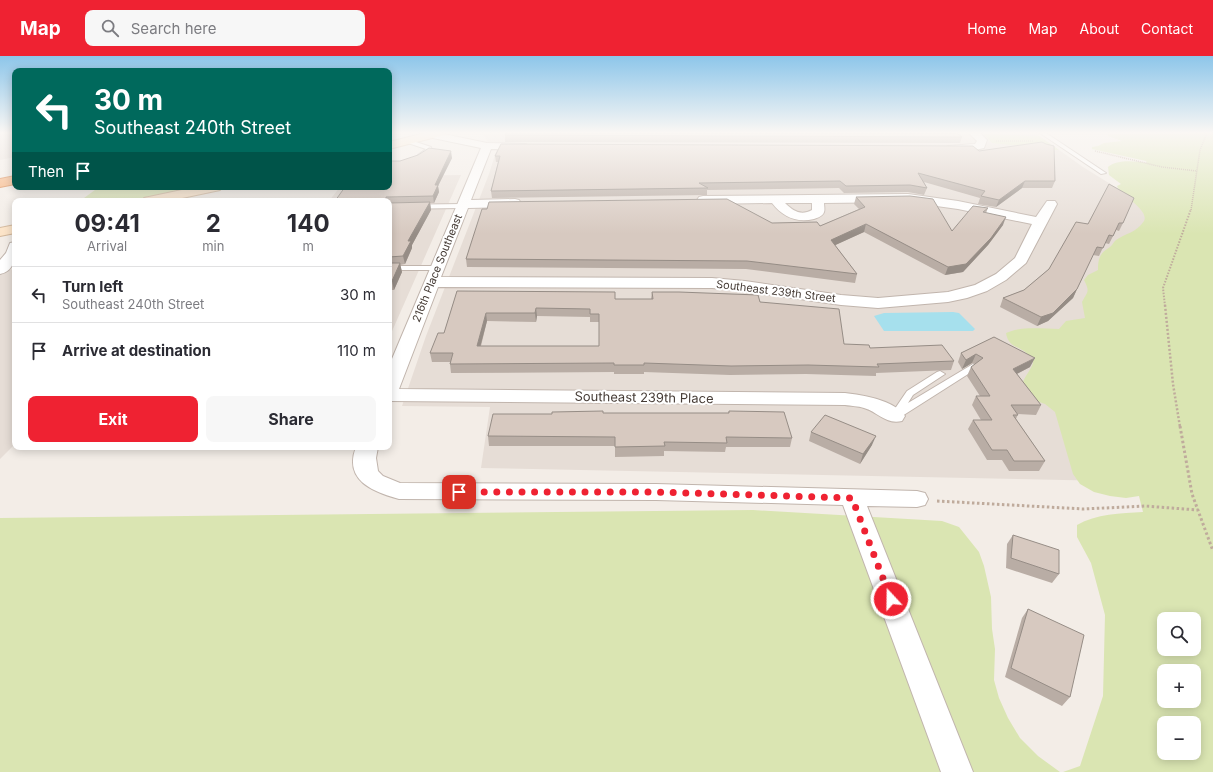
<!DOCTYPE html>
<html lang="en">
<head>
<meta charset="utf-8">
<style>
	:root { --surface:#fff; --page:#f7f7f7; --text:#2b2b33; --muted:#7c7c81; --line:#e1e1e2; --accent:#ef2232 }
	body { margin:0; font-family:Inter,sans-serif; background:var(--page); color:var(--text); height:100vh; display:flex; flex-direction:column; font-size:15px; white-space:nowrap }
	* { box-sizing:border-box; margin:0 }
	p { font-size:13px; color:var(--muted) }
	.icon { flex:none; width:22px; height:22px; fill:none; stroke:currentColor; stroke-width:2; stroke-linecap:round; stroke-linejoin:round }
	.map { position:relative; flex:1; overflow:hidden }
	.sheet { position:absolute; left:12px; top:142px; width:380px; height:252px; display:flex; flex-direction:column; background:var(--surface); border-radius:8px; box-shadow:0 2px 10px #0003 }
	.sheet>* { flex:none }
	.top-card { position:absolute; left:12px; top:12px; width:380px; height:122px; border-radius:8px; box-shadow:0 2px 10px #0003; background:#00695c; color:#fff; overflow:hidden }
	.buttons { position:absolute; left:1157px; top:556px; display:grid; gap:8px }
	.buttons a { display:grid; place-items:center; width:44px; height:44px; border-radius:8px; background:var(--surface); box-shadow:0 2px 10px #0003; font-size:20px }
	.pin { position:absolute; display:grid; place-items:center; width:34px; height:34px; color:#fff; margin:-17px; border-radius:8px; box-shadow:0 2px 6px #0006 }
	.me { position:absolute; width:44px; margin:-22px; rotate:339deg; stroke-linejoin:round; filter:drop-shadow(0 0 3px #0008) }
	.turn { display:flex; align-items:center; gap:14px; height:84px; padding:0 16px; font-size:18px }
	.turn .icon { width:52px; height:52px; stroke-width:2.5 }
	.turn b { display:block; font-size:28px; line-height:34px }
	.then { display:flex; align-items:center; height:38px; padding:0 16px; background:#0003; gap:8px; font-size:15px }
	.eta { display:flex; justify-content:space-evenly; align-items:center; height:68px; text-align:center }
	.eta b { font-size:24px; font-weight:700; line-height:28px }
	.button { display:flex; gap:8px; margin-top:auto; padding:8px 16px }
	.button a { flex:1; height:46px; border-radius:8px; background:var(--accent); color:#fff; font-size:16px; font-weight:700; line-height:46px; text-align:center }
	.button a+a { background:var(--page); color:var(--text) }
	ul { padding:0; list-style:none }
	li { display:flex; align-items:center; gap:12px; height:56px; padding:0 16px; border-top:1px solid var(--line) }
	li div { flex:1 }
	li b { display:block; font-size:15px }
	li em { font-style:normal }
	header { display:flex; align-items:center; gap:24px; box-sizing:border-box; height:56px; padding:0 20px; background:var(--accent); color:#fff }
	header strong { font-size:19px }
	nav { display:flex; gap:22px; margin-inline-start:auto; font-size:14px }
	.search { width:280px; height:36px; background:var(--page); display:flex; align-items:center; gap:10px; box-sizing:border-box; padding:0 14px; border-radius:8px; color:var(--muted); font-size:15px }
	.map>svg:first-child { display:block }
</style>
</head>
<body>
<header>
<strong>Map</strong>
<div class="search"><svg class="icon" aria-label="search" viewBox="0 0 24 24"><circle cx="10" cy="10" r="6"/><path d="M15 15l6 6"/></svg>Search here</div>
<nav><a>Home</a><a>Map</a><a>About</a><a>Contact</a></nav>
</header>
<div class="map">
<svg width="1213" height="716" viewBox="0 0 1213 716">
	<rect width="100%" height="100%" fill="#f3ede7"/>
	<path fill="#e6ddd6" d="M0,77H15V101L0,104Z
		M482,77H1035L1083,111L1154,155L1112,425L481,412L490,351L402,350L426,280L489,118L499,86H488Z
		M461,119L389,282V145H329L340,131H389V120Z
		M0,212L15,214V388L0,403Z"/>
	<path fill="#dae5b2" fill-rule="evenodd" d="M1213,77V716H1063L1080,710L1103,640L1105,559L1091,507L1077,481V469C1096,458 1121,457 1143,456L1139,440L1126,442L1110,440L1094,436L1080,428L1073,418L1055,356L1045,348L1031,343L1022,331C1023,321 1030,316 1033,307C1025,287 1009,296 1006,277C1020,270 1043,273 1059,273L1066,265L1085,262L1082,246C1088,235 1090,236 1084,224L1088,219L1098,214C1098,202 1100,197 1110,191C1113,189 1113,186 1116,184C1126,177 1136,177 1144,165C1150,154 1119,138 1117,130L1121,128L1109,119L1108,111C1117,103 1135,105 1147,107L1146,105L1092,93V91L1098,90L1104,87L1122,85L1108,80V78ZM1164,563H1194V593H1164ZM1164,615H1194V645H1164ZM1164,667H1194V697H1164Z
		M984,78L1039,80L1059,94L992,87Z
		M99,131H197L132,145H80Z
		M753,454L942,465L959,471L979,496L984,510L991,541L992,573L995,593L994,624L999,642L1008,662L1020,682L1038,700L1060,716H0V462Z"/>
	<path fill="#a6e0ed" d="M953,256L959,257L975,273L973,275H884L874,260L884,257Z"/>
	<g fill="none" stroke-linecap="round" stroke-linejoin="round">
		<g stroke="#c1b5ad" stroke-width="2">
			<path id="lane" d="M1040,77H1046L1106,117L1101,118Z
				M407,83L431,91L432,95L422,101H418V99L426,93L405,86L404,85Z
				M389,149L462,148L465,150L462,152L389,153Z
				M389,210H437L441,212L437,214H389Z
				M973,308L978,311L976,313L899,362H891L890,360L907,335L937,316L940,315L945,318L913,339L908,347Z"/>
		</g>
		<g stroke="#c1b5ad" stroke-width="2">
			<path id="street" d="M428,77H439L487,87L526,88L531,91L526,94L491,93L471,144L515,143L519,144L521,147L519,150L515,151L468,152L441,221L712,222L745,225L841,239L878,242L948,236L975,229L996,218L1015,202L1032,168L958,153L908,146L824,147C824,149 825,154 824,156C823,160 817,162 814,163C796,167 783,161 772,147L703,148L699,147L697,144L699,141L703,140L908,138L958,145L1036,161L1047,145H1055L1057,148L1026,207L1006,224L987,235L967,242L948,246L878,252L841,249L745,235L712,232L438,231L399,333L845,337C863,339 894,344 905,360L902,365C886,369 878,356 864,352C858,350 851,350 845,349L389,345V310L481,92L428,81L427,79ZM785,147H812V154C801,160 793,155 785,147Z
				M969,77H980L987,84L984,92C975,94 949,100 943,93L948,90L975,88L977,85Z
				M15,186C15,199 16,215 0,218V204L6,197L10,187Z
				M356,391H378L376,402L378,415L383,420L400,427L656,428L917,435L925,437L928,443L925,449L917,451L867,450L973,716H941L843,449L656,444L399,443C374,436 343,425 356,391Z"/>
		</g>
		<g stroke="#d3b89c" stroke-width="2">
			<path id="secondary" d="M425,77H445L444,79L389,93V86Z
				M196,131H222L220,134L168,145H142L144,142Z
				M15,169V177L0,180V172Z"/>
		</g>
		<g stroke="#d67c3e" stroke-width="2">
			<path id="highway" d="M15,120V128L0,131V123Z"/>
		</g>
		<path stroke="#bfab9c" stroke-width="1.5" stroke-dasharray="1 1" stroke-linecap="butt" d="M996,85H1033
			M1095,95L1162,111L1197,115
			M1191,154L1200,94L1207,77"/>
		<path stroke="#bfab9c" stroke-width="2" stroke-dasharray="1.5 1.5" stroke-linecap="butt" d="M1165,250L1163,232L1191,153"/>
		<path stroke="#bfab9c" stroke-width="2.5" stroke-dasharray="2 2" stroke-linecap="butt" d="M1165,249L1173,328L1180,371"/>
		<path stroke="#bfab9c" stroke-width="3" stroke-dasharray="2.5 2.5" stroke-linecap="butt" d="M1180,370L1192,438L1213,495
			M937,445L1084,453L1145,450L1198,454"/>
		<use href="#lane" fill="#fff" fill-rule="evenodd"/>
		<use href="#street" fill="#fff" fill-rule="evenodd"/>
		<use href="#secondary" fill="#fce4c8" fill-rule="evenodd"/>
		<use href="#highway" fill="#f7aa6e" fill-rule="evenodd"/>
	</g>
	<path fill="#b9ada5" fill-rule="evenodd" d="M505,79L962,81L960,87L505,86Z
		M979,95L1055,125L1052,132H1022L996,151L978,148L980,142L924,126L927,132L924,139L908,136L844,137L839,132L707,134V139L492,142L491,135L498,106H496L495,100Z
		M452,102L438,130L439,136L434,147H430L431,154L412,189V192L405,208L400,209L402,216L394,234H390L389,236V145H335L400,105Z
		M1109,128L1123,167L1119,175L1116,174L1109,188L1105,187L1099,200L1093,199L1073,242L1048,265L1037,270L1000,251L1003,242L1024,234L1049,213L1088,168Z
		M856,141L952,175L988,152L986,157L1003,169L988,189L963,216L945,219L864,176L835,189L857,218L855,227L746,213L467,211L466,203L772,167L820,170L859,153L854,148Z
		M457,235L615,243H651L652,236L760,246L844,288L870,292L954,305L951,314L876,317V320L806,318L730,319L644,316V318H614V316L451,317L450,308V306H432L430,297L444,277ZM537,260L590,261V266H599V290H481L487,265L536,266Z
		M994,281L1030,311L1017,318L1041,349L1036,359L1018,358L1016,363L1045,405L1039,415H1009L1002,404H987L968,373L973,364H981L972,349L976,340H980L967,320L971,311L975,308L972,307L962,313L958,306L961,297Z
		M729,355L792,382L790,391H726L725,396L664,395V400L615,401V390H489L488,380L552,358L603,357H728Z
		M811,376L872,389L860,408L809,385Z
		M1013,479L1059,518L1052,527L1006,512L1007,488Z
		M1028,553L1070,641L1062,650L1005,621L1022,562Z"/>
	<path fill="#968d86" d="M451,95L452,102L438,130L439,136L434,147L433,140L435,129Z
		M1025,125L1022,132L996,151L999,144Z
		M430,146L431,154L412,189V192L405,208L403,200L408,185Z
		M1006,161L1003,169L988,189L963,216L945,219L948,211Z
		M866,168L864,176L829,192L831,184Z
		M400,207L402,216L394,234L392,225Z
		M1077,233L1073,242L1048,265L1037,270L1041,261Z
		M536,252L537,260L536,266L535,257Z
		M486,257L487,265L478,299L477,290Z
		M976,298L972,307L962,313L966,304Z
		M1035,302L1030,311L1009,322L1013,313Z
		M876,380L872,389L860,408L863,398Z"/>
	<path fill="#d7c9c0" stroke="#968d86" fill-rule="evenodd" d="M506,77H957L962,81L505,79Z
		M1042,86L1046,88L1054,90L1055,125H1025L999,144L981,140L985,135L918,117L927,132L910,129L846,130L840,125L699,127L708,132L491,135L500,100H495L501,88L973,90L979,95Z
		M429,92L451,95L435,129H438L433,140L386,141V145H335L345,131H389V105H400L418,99Z
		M1109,128L1134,142L1123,167H1119L1113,180L1109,179L1103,192L1097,191L1077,233L1053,257L1041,261L1003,242L1024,234L1049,213L1076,166L1088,168Z
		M910,140L933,143L952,175L973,150L988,152L983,156L1006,161L991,182L966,208L948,211L866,168L831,184L857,218L747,205L466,203L482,153H487L489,146L727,143L772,167L817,166L820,170L865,151L856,141Z
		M430,146L408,185H411L403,200L389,201V147Z
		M389,207H400L392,225H389Z
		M457,235L615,236V243H653L652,236H679L758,239L760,246L839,253L844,288L869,289L870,292L942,289L954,305L877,308L879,311L808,309L731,310L644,307V309H614V307L450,308L453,297H430L438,277H444ZM536,252L590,253V258H599V290H477L486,257H535Z
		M994,281L1035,302L1013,313L1041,349H1011L1018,359H1013L1045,405H1014L1007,394H992L973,364H992L976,340H990L971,311L983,302L976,298L966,304L961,297Z
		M603,355V357H729V355L784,356L792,382L726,381L727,387L664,386L665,390L615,391V381L488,380L493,358H552V356Z
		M825,359L876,380L863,398L811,376Z
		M1013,479L1059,494V518L1011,502Z
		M1028,553L1084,579L1070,641L1011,612Z"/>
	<linearGradient id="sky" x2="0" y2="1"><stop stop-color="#8dc6ea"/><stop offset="0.43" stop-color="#faf7f4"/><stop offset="1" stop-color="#faf7f4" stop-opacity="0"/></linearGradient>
	<rect width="1213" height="178" fill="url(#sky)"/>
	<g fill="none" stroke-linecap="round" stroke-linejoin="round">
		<path stroke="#ef2232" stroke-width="7" stroke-dasharray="0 12.6" d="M459,436H656L852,442L891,543"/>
	</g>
	<g text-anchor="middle" stroke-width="4" stroke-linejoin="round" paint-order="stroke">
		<g font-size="11" fill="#463c36" stroke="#fff">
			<text transform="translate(437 212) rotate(-68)" y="4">216th Place Southeast</text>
			<text transform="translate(776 235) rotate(7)" y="4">Southeast 239th Street</text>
		</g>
		<g font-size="13" fill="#463c36" stroke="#fff">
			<text transform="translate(644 341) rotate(1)" y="5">Southeast 239th Place</text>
		</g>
	</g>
</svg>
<div class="buttons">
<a><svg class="icon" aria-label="search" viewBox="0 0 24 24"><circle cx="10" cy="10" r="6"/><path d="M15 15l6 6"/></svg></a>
<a>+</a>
<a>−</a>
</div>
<div class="pin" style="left:459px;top:436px;background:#d93025"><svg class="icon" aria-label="arrive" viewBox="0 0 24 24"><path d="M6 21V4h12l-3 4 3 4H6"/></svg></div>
<svg class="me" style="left:891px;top:543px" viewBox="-20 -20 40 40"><circle r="17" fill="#ef2232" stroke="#fff" stroke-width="3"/><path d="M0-11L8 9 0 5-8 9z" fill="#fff"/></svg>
<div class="top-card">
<div class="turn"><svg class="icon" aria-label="left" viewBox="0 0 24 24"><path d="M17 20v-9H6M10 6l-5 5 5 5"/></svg><div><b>30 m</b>Southeast 240th Street</div></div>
<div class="then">Then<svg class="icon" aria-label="arrive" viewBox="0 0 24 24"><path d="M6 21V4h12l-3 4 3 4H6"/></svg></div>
</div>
<section class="sheet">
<div class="eta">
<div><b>09:41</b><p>Arrival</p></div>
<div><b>2</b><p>min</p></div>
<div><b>140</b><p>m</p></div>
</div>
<ul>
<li><svg class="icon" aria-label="left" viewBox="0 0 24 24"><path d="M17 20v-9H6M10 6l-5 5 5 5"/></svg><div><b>Turn left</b><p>Southeast 240th Street</p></div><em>30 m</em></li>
<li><svg class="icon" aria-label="arrive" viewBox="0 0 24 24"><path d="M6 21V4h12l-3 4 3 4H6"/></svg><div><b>Arrive at destination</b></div><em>110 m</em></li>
</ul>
<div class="button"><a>Exit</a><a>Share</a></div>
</section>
</div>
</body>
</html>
